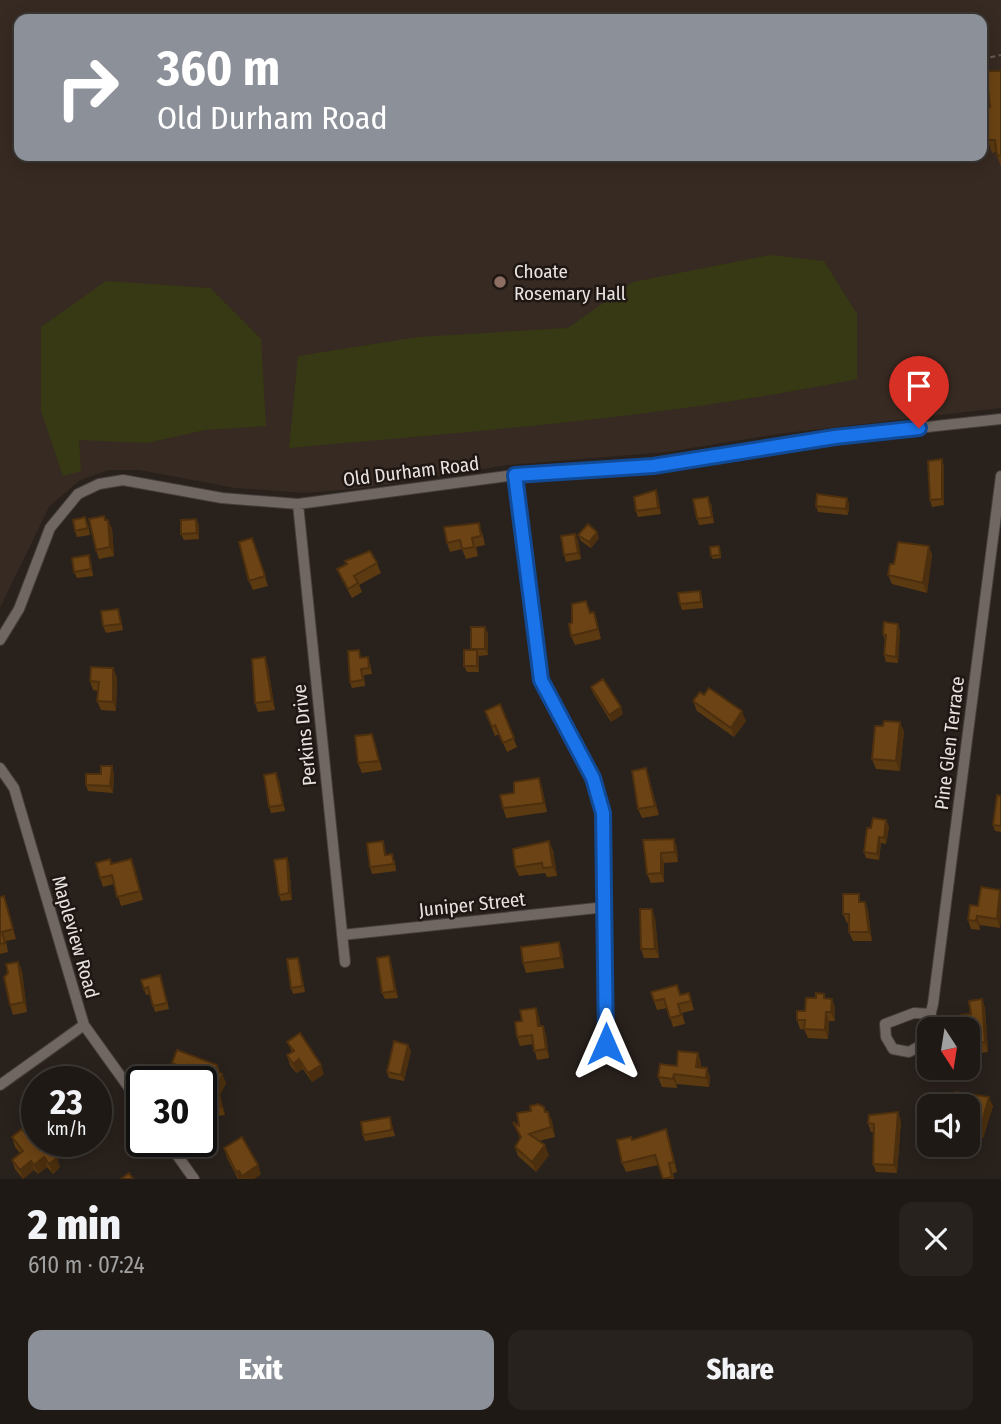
<!DOCTYPE html>
<html lang="en">
<head>
<meta charset="utf-8">
<style>
	:root { --surface:#1f1915; --page:#27221e; --text:#f1f3f6; --muted:#a1a0a0; --line:#3c3834; --accent:#8c9099 }
	body { margin:0; font-family:"Fira Sans Condensed",sans-serif; background:var(--page); color:var(--text); height:100vh; display:flex; flex-direction:column; font-size:26px; white-space:nowrap }
	* { box-sizing:border-box; margin:0 }
	p { font-size:23px; color:var(--muted) }
	.icon { flex:none; width:38px; height:38px; fill:none; stroke:currentColor; stroke-width:2; stroke-linecap:round; stroke-linejoin:round }
	.map { position:relative; height:1179px; overflow:hidden }
	.sheet { display:flex; flex-direction:column; background:var(--surface); flex:1 }
	.sheet>* { flex:none }
	.banner { position:absolute; left:14px; top:14px; width:973px; height:147px; border-radius:14px; box-shadow:0 4px 18px #0003,0 0 0 2px var(--line); background:#8c9099; color:#fff; overflow:hidden }
	.needle { width:46px; rotate:168deg }
	.fabs { position:absolute; left:917px; top:1017px; display:grid; gap:14px }
	.fabs a { display:grid; place-items:center; width:63px; height:63px; border-radius:14px; background:var(--surface); box-shadow:0 4px 18px #0003,0 0 0 2px var(--line); font-size:35px }
	.speed { position:absolute; left:21px; top:1066px; display:flex; gap:14px; font-size:35px; font-weight:700; text-align:center }
	.speed>* { display:grid; place-content:center; width:91px; height:91px; border-radius:50%; background:var(--surface); box-shadow:0 4px 18px #0003,0 0 0 2px var(--line); line-height:1 }
	.speed small { font-size:18px; font-weight:400 }
	.speed .limit { border:4px solid #111; border-radius:10px; background:#fff; color:#111 }
	.pin { position:absolute; display:grid; place-items:center; width:60px; height:60px; color:#fff; margin:-72px -30px; border-radius:50% 50% 50% 0; rotate:-45deg; box-shadow:0 0 7px #0007 }
	.pin .icon { rotate:45deg }
	.me { position:absolute; width:77px; margin:-38px; rotate:0deg; stroke-linejoin:round; filter:drop-shadow(0 0 5px #0008) }
	.turn { display:flex; align-items:center; gap:24px; height:147px; padding:0 28px; font-size:32px }
	.turn .icon { width:91px; height:91px; stroke-width:2.5 }
	.turn b { display:block; font-size:49px; line-height:60px }
	.round { display:grid; place-items:center; flex:none; width:74px; height:74px; border-radius:14px; background:var(--page) }
	.head { display:flex; align-items:center; justify-content:space-between; height:119px; padding:0 28px }
	h1 { font-size:42px; font-weight:800; line-height:52px }
	.primary-button { display:flex; gap:14px; margin-top:auto; padding:14px 28px }
	.primary-button a { flex:1; height:80px; border-radius:14px; background:var(--accent); color:#fff; font-size:28px; font-weight:800; line-height:80px; text-align:center }
	.primary-button a+a { background:var(--page); color:var(--text) }
	.map>svg:first-child { display:block }
</style>
</head>
<body>
<div class="map">
<svg width="1001" height="1179" viewBox="0 0 1001 1179">
	<rect width="100%" height="100%" fill="#29211c"/>
	<path fill="#372a22" fill-rule="evenodd" d="M0,0H1001V408L778,434L667,452L507,465L363,488L305,493L235,488L139,470H109L80,480L49,507L0,608ZM19,19H982V156H19Z"/>
	<path fill="#363913" d="M770,255L824,261L857,314V379C670,417 479,431 289,448L298,356L418,337L568,328L633,282Z
		M106,281L210,288L261,339L266,426L205,430L147,443L79,440L81,471L63,476L41,411V327Z"/>
	<g fill="none" stroke-linecap="round" stroke-linejoin="round">
		<g stroke="#453e3b" stroke-width="12">
			<path id="street" d="M515,475L541,680L593,778L603,813L606,1044
				M298,504L345,962
				M0,640L19,609L50,528L78,494L99,484L123,480L222,498L298,504L515,475L653,466L835,437L1001,419
				M0,768L14,788L84,1025L142,1106
				M342,935L606,907
				M931,1014L914,1013L885,1024L886,1037L893,1049L909,1052L923,1044L933,1004L1001,476
				M0,1085L84,1025
				M167,1141L194,1179"/>
		</g>
		<path stroke="#655e59" stroke-width="2" stroke-dasharray="5 3.5" stroke-linecap="butt" d="M982,59L1001,55"/>
		<use href="#street" stroke="#716762" stroke-width="10"/>
	</g>
	<path fill="#5c3a11" d="M1001,71V167L996,152L992,153L987,137L983,138L982,134V110L990,107Z
		M944,466V505L932,507L930,500Z
		M656,490L658,496L661,514L638,517L636,511Z
		M847,498L849,504L848,515L818,512L816,506Z
		M711,503L714,523L699,525L697,519Z
		M196,519L199,525V539L184,540L181,534Z
		M106,520H108L112,529L114,556L99,559L96,550Z
		M88,524L90,535L77,537L75,531Z
		M482,532L485,545L476,547L478,556L466,559L462,549L450,552L447,543Z
		M575,534L578,540L581,559L566,562L564,555Z
		M578,535L599,538L591,548L581,541Z
		M252,538L268,586L253,590L249,581Z
		M929,546L932,555L927,593L892,584L888,575L894,564Z
		M720,549L721,558L713,559L711,556Z
		M91,561L93,576L77,578L74,572Z
		M377,563L381,573L359,585L362,592L352,598L341,578L337,569Z
		M700,591L702,597L703,608L682,610L680,604Z
		M594,612L597,622L601,639L575,645L571,636L572,623L590,613Z
		M120,615L123,630L106,633L103,626Z
		M485,627L488,634V655L479,656V672H467L464,666L471,650Z
		M900,630L898,663L886,662L884,655L885,641L883,634Z
		M265,657L268,667L275,710L258,712L255,703Z
		M361,658L370,663L372,674L364,675L365,686L352,688L350,682Z
		M113,668L117,678L116,711L101,710L97,701L98,691L93,690L90,681Z
		M591,687L623,714L611,722L593,693Z
		M693,701L746,721L734,737L697,711Z
		M500,704L517,747L507,752L499,734L495,736L485,711Z
		M904,731L900,771L876,769L872,759Z
		M375,743L382,770L362,773L358,763Z
		M114,773L113,793L88,791L86,785L101,774Z
		M649,778L659,815L642,818L638,809Z
		M279,780L285,811L271,813L269,807Z
		M542,787L547,812L506,818L503,808Z
		M1001,796V832L995,831L993,825Z
		M886,820L889,827L886,844L881,843L879,860L866,858L864,852L871,828Z
		M674,839L677,848L678,862L664,863V882L651,883L647,874L643,840Z
		M383,841L386,855L395,861L396,871L372,874L370,867Z
		M553,850L557,876L547,877L545,873L519,876L515,867Z
		M287,858L289,865L292,900L281,901L279,895Z
		M131,859L143,900L121,906L114,884L103,887L100,878L112,864Z
		M1001,892L1000,928L980,925V930L971,929L968,920L978,906Z
		M4,896L16,939L6,941L8,952L0,954V897Z
		M862,902H865L868,911L872,941H853L849,932V923H847L843,914Z
		M655,918L659,958H644L641,949Z
		M562,951L564,968L526,973L523,963Z
		M18,962L22,971L27,1012L13,1015L10,1005L8,973Z
		M391,962L398,998L385,999L382,993Z
		M300,964L305,992L293,994L291,988Z
		M162,981L169,1009L155,1012L150,994L146,995L144,989Z
		M689,993L694,1010L682,1013L685,1024L673,1027L667,1008L657,1010L654,1001Z
		M826,999H832L835,1008V1021H829L828,1039L808,1038L804,1029H800L797,1020L805,1011Z
		M982,999L985,1008L988,1052L969,1055L968,1051V1029L971,1014Z
		M539,1017L540,1026H543L546,1035L549,1058L537,1060L533,1044L520,1046L517,1037L522,1021Z
		M287,1042L324,1074L312,1082L303,1069L296,1073L290,1065L287,1055L292,1052Z
		M411,1051L404,1081L389,1078L387,1072Z
		M698,1053L701,1063V1067L710,1077L709,1087L677,1084V1088L662,1087L658,1077Z
		M172,1063L217,1065L220,1073L222,1074L226,1083L220,1095L225,1115L212,1117L208,1108L203,1084L201,1083V1082H197L175,1072Z
		M968,1106H993L983,1138L968,1136Z
		M544,1107L546,1112L552,1121L555,1137L539,1141L549,1155L536,1172L518,1156L515,1147L520,1138L513,1122L519,1126Z
		M390,1117L395,1136L365,1141L363,1135Z
		M901,1121L897,1173L876,1172L873,1164L874,1132H871L868,1123Z
		M12,1137L40,1150L60,1167L53,1174L47,1167L38,1174L34,1170L23,1179L15,1169L12,1160L20,1153L15,1147Z
		M669,1138L677,1172L673,1173L674,1179H663L658,1165L626,1172L622,1163L632,1140Z
		M224,1148L261,1174L254,1179H238L227,1158Z"/>
	<path fill="#4b2f0e" d="M942,459L944,466V505L942,499Z
		M656,490L658,496L661,514L658,508Z
		M847,498L849,504L848,515L846,509Z
		M196,519L199,525V539L197,533Z
		M108,520L112,529L114,556L110,547Z
		M597,532L599,538L591,548L589,542Z
		M575,534L578,540L581,559L578,553Z
		M929,546L932,555L927,593L923,583Z
		M898,624L900,630L898,663L896,657Z
		M485,627L488,634V655L485,649Z
		M477,650L479,656V672L477,666Z
		M265,657L268,667L275,710L272,701Z
		M113,668L117,678L116,711L113,702Z
		M621,707L623,714L611,722L609,715Z
		M742,711L746,721L734,737L731,728Z
		M900,722L904,731L900,771L896,761Z
		M372,734L375,743L382,770L379,761Z
		M112,766L114,773L113,793L110,786Z
		M646,768L649,778L659,815L655,806Z
		M276,773L279,780L285,811L283,805Z
		M539,778L542,787L547,812L544,803Z
		M886,820L889,827L886,844L884,838Z
		M879,837L881,843L879,860L877,854Z
		M674,839L677,848L678,862L675,852Z
		M549,841L553,850L557,876L553,867Z
		M661,853L664,863V882L661,873Z
		M287,858L289,865L292,900L289,893Z
		M131,859L135,868L143,900L140,891Z
		M1000,890L1001,920L1000,928L997,919Z
		M865,902L868,911L872,941L869,932Z
		M652,909L655,918L659,958L655,949Z
		M977,916L980,925V930L976,921Z
		M559,942L562,951L564,968L561,958Z
		M389,956L391,962L398,998L395,991Z
		M298,958L300,964L305,992L303,986Z
		M18,962L22,971L27,1012L24,1002Z
		M832,999L835,1008V1021L831,1012Z
		M982,999L985,1008L988,1052L985,1042Z
		M536,1008L539,1017L542,1036L538,1026Z
		M826,1012L829,1021L828,1039L825,1030Z
		M543,1026L546,1035L549,1058L546,1049Z
		M408,1045L411,1051L404,1081L401,1075Z
		M698,1053L701,1063L700,1076L696,1067Z
		M299,1059L303,1069L296,1073L293,1064Z
		M321,1065L324,1074L312,1082L308,1073Z
		M707,1068L710,1077L709,1087L706,1078Z
		M222,1074L226,1083L220,1095L225,1115L221,1106L217,1086Z
		M674,1074L677,1084V1088L673,1079Z
		M989,1097L993,1106L983,1138L980,1129Z
		M548,1112L552,1121L555,1137L551,1127Z
		M898,1112L901,1121L897,1173L894,1165Z
		M666,1129L669,1138L677,1172L674,1162Z
		M545,1145L549,1155L536,1172L532,1162Z
		M44,1157L47,1167L38,1174L34,1165Z
		M57,1158L60,1167L53,1174L49,1164Z
		M31,1161L34,1170L23,1179L20,1170Z
		M258,1165L261,1174L254,1179H243L242,1176Z
		M239,1171L242,1179H239L236,1172Z"/>
	<path fill="#6b4314" stroke="#4b2f0e" stroke-width="2" d="M986,71H1001V155L997,156L995,140H988L986,125H982V110L990,107Z
		M942,459V499L930,500L928,461Z
		M656,490L658,508L636,511L634,497Z
		M817,494L847,498L846,509L816,506Z
		M708,497L712,517L697,519L693,499Z
		M104,516L105,520H108L110,547L96,550L89,519Z
		M85,517L88,528L75,531L73,520Z
		M196,519L197,533L181,534V520Z
		M479,523L481,536L472,538L474,547L462,549L460,540L447,543L444,527Z
		M588,524L597,532L589,542L578,535Z
		M575,534L578,553L564,555L561,536Z
		M252,538L265,576L249,581L239,542Z
		M898,542L929,546L923,583L888,575L890,564H894Z
		M719,546L720,555L711,556L710,547Z
		M370,551L377,563L354,576L358,583L348,589L337,569L347,564L345,561Z
		M89,555L91,569L74,572L72,558Z
		M700,591L701,602L680,604L678,593Z
		M586,601L590,613L594,612L598,629L571,636L569,624L572,623V604Z
		M118,609L121,624L103,626L101,611Z
		M884,622L898,624L896,657L884,655L886,635L883,634Z
		M471,627H485V649H471Z
		M359,650L360,658L368,657L369,668L361,669L363,680L350,682L348,651Z
		M464,650H477V666H464Z
		M265,657L272,701L255,703L252,659Z
		M91,667L113,668V702L97,701L99,682L90,681Z
		M603,679L621,707L609,715L591,687Z
		M709,688L742,711L731,728L693,701L700,692L704,695Z
		M500,704L514,738L503,743L495,725L492,727L485,711Z
		M884,721L900,722L896,761L872,759L875,726H883Z
		M372,734L379,761L358,763L355,736Z
		M101,766H112L110,786L86,785V774H101Z
		M646,768L655,806L638,809L632,771Z
		M276,773L283,805L269,807L264,775Z
		M539,778L544,803L503,808L500,795L514,793V782Z
		M997,795L1001,796V826L993,825Z
		M873,818L886,820L884,838L879,837L877,854L864,852L867,828H871Z
		M674,839L675,852L661,853V873L647,874L643,840Z
		M383,841L385,855L392,854L394,864L370,867L367,843Z
		M549,841L553,867L543,868L542,863L515,867L513,849Z
		M287,858L289,893L279,895L274,860Z
		M110,859L111,864L131,859L140,891L117,897L112,875L100,878L96,863Z
		M981,887L1000,890L997,919L977,916L976,921L968,920L970,905L978,906Z
		M843,894H859V902H865L869,932H849V914H843Z
		M4,896L13,929L2,932L5,943L0,944V897Z
		M640,909H652L655,949H641Z
		M559,942L561,958L523,963L521,947Z
		M389,956L395,991L382,993L377,958Z
		M298,958L303,986L291,988L287,959Z
		M18,962L24,1002L10,1005L4,977L8,973L6,964Z
		M160,975L167,1003L153,1006L148,987L144,989L141,980Z
		M677,985L680,995L689,993L691,1001L678,1004L681,1015L670,1018L664,999L654,1001L651,992Z
		M816,993L824,994V998L832,999L831,1012H826L825,1030L804,1029L805,1020H797V1011H805L806,998H816Z
		M982,999L985,1042L968,1045V1029H963L961,1015L971,1014L969,1001Z
		M536,1008L538,1026H543L546,1049L534,1051L532,1035L517,1037L515,1022L522,1021L520,1010Z
		M300,1033L321,1065L308,1073L299,1059L293,1064L287,1055L294,1051L287,1042Z
		M394,1041L408,1045L401,1075L387,1072Z
		M177,1050L217,1065L215,1071L222,1074L217,1086L221,1106L208,1108L202,1076L172,1063Z
		M678,1051L698,1053L696,1067L707,1068L706,1078L674,1074L673,1079L658,1077L660,1064L677,1066Z
		M956,1092L989,1097L980,1129L968,1127V1106H954Z
		M538,1104L544,1107L545,1112H548L551,1127L529,1134L545,1145L532,1162L515,1147L521,1137L513,1122L519,1126L517,1113L531,1111L530,1106Z
		M898,1112L894,1165L873,1164L874,1124L868,1123L869,1115Z
		M390,1117L392,1130L363,1135L361,1122Z
		M22,1129L40,1150L46,1144L57,1158L49,1164L44,1157L34,1165L31,1161L20,1170L12,1160L23,1151L12,1137Z
		M666,1129L674,1162L669,1163L672,1177L663,1179L655,1155L622,1163L617,1140L631,1137L632,1140Z
		M242,1137L258,1165L242,1176L239,1171L236,1172L224,1148Z
		M129,1173L133,1179H121Z"/>
	<g fill="none" stroke-linecap="round" stroke-linejoin="round">
		<g stroke="#114b97" stroke-width="18">
			<path id="route" d="M606,1044L603,813L593,778L541,680L515,475L653,466L835,437L919,428"/>
		</g>
		<use href="#route" stroke="#1a73e8" stroke-width="12"/>
	</g>
	<circle fill="#8d6e63" stroke="#1f1713" stroke-width="2.5" cx="500" cy="282" r="7"/>
	<g text-anchor="middle" stroke-width="5" stroke-linejoin="round" paint-order="stroke">
		<g font-size="19" fill="#e8e3e0" stroke="#1f1713" text-anchor="start">
			<text x="514" y="278">Choate<tspan x="514" dy="22">Rosemary Hall</tspan></text>
		</g>
		<g font-size="19" fill="#e8e3e0" stroke="#1f1713">
			<text transform="translate(411 471) rotate(-7)" y="7">Old Durham Road</text>
			<text transform="translate(304 735) rotate(-96)" y="7">Perkins Drive</text>
			<text transform="translate(949 743) rotate(-83)" y="7">Pine Glen Terrace</text>
			<text transform="translate(472 904) rotate(-6)" y="7">Juniper Street</text>
			<text transform="translate(76 937) rotate(74)" y="7">Mapleview Road</text>
		</g>
	</g>
</svg>
<div class="fabs">
<a><svg class="needle" viewBox="-14 -14 28 28"><path d="M0-13l5 13h-10z" fill="#e53935"/><path d="M0 13l5-13h-10z" fill="#a1a0a0"/></svg></a>
<a><svg class="icon" aria-label="sound" viewBox="0 0 24 24"><path d="M4 9h4l5-4v14l-5-4H4zM17 9q2 3 0 6"/></svg></a>
</div>
<div class="speed"><div>23<small>km/h</small></div><div class="limit">30</div></div>
<div class="pin" style="left:919px;top:428px;background:#d93025"><svg class="icon" aria-label="arrive" viewBox="0 0 24 24"><path d="M6 21V4h12l-3 4 3 4H6"/></svg></div>
<svg class="me" style="left:606px;top:1044px" viewBox="-20 -20 40 40"><path d="M0-17L14 15 0 8-14 15z" fill="#1a73e8" stroke="#fff" stroke-width="4"/></svg>
<div class="banner">
<div class="turn"><svg class="icon" aria-label="right" viewBox="0 0 24 24"><path d="M7 20v-9h11M14 6l5 5-5 5"/></svg><div><b>360 m</b>Old Durham Road</div></div>
</div>
</div>
<section class="sheet">
<div class="head"><div><h1>2 min</h1><p>610 m · 07:24</p></div><a class="round"><svg class="icon" aria-label="close" viewBox="0 0 24 24"><path d="M6 6l12 12M18 6L6 18"/></svg></a></div>
<div class="primary-button"><a>Exit</a><a>Share</a></div>
</section>
</body>
</html>
